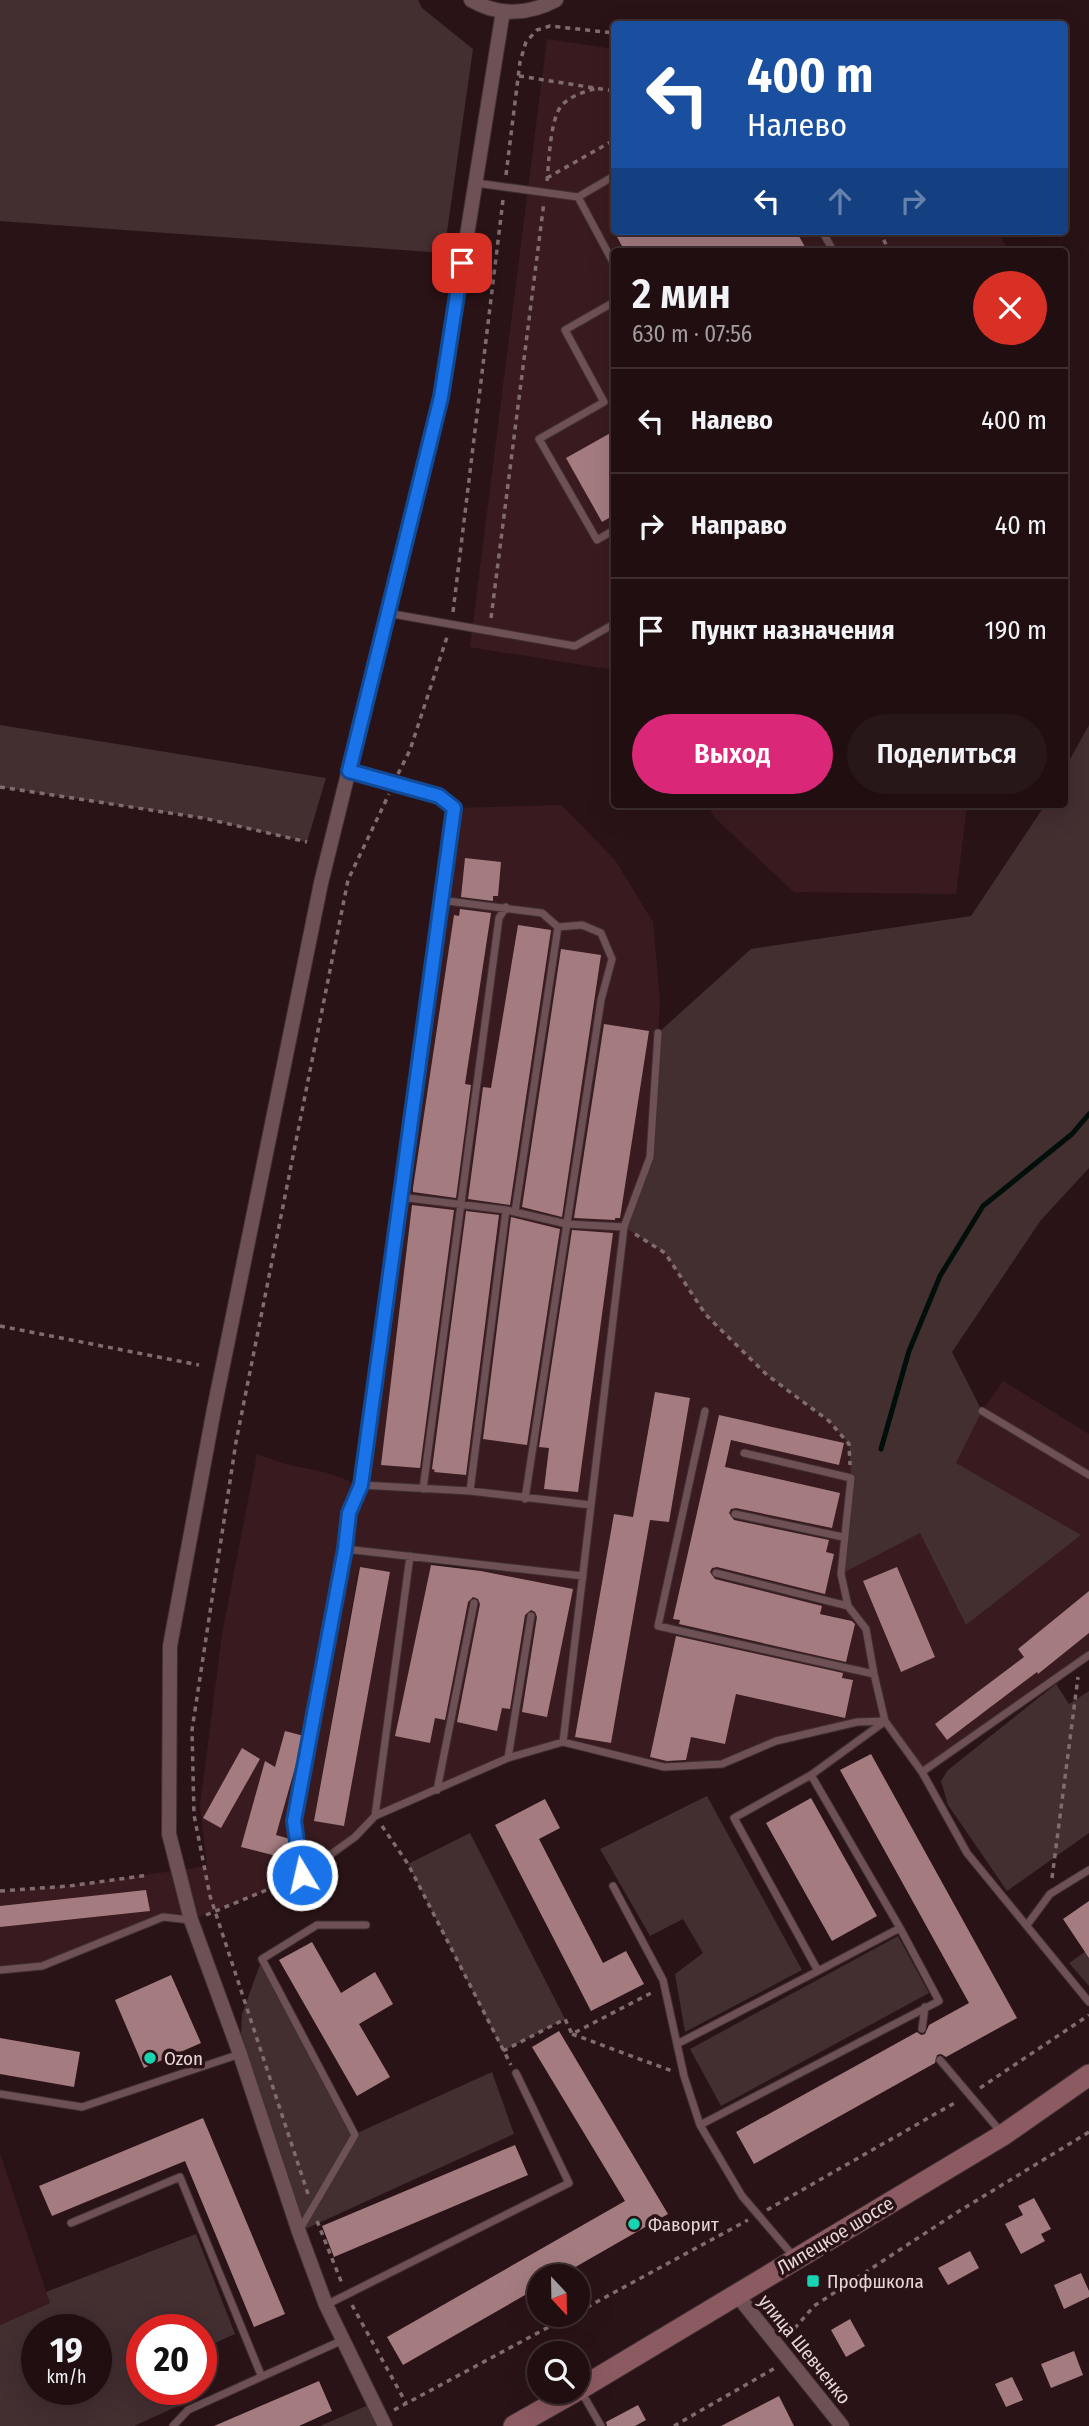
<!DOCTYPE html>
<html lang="ru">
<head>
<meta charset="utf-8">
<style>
	:root { --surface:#200e10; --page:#281719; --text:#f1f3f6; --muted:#a29c9f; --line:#3d2e30; --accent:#db2777 }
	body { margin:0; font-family:"Fira Sans Condensed",sans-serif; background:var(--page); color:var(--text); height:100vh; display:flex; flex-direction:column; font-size:26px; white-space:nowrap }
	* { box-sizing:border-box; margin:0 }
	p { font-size:23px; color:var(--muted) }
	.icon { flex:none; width:38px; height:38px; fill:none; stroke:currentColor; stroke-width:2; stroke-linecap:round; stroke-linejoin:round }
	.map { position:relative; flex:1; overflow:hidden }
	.side { position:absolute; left:611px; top:248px; width:457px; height:560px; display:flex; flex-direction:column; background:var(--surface); border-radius:7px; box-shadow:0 7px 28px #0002,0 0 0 2px var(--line) }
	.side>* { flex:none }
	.guide { position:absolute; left:611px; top:21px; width:457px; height:214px; border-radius:7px; box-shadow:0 7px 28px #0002,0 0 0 2px var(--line); background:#1a4fa0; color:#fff; overflow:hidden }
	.needle { width:46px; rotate:158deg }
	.fabs { position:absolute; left:527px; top:2264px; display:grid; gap:14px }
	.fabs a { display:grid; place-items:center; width:63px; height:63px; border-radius:50%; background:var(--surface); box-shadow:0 7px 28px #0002,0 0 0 2px var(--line); font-size:35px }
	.speed { position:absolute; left:21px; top:2314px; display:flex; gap:14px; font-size:35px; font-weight:700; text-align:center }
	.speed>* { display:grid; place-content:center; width:91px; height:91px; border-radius:50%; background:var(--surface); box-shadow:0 7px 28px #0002,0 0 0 2px var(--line); line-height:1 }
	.speed small { font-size:18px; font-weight:400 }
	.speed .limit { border:10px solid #d22; background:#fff; color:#111 }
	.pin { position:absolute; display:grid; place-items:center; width:60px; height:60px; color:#fff; margin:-30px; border-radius:14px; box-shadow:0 4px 10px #0006 }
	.me { position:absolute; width:77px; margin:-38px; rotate:351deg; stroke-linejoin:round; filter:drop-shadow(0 0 5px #0008) }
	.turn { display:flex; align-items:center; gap:24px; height:147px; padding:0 21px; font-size:32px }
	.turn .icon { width:91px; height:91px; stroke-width:2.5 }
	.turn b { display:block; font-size:49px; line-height:60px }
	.lanes { display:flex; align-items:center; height:66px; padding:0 21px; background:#0003; justify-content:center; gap:35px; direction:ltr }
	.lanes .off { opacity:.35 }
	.round { display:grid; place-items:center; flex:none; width:74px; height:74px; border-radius:37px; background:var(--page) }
	.summary { display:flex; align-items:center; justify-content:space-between; height:119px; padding:0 21px }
	h1 { font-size:42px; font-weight:600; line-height:52px }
	.cta { display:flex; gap:14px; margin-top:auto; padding:14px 21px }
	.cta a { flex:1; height:80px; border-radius:42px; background:var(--accent); color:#fff; font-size:28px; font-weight:600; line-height:80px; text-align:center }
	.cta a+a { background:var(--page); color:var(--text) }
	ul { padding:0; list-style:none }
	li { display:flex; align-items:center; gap:21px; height:105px; padding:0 21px; border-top:2px solid var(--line) }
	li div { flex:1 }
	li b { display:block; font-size:26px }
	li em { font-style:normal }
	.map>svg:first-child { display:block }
</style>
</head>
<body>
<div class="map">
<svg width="1089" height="2426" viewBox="0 0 1089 2426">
	<rect width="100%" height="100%" fill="#2a1316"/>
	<path fill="#391b1f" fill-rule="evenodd" d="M547,39L614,49V231H997L1009,252H614V670L470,647Z
		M561,805L615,860L653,922L660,1001L650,1157L624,1227L665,1253L706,1315L767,1375L829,1421L849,1444L851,1478L920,1532L966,1625L956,1462L982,1411L1003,1381L1089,1434V1591L1018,1649L1038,1674L1089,1633V1655L922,1772L885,1721L857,1722L776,1741L722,1764L664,1767L563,1742L508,1758L375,1816L355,1837L302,1875L243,1900L191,1920L163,1917L42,1966L0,1970V1891L69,1886L207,1866L200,1806L222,1634L257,1454L285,1464L328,1473L360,1485L454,808ZM655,1392L690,1399L669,1521L650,1520L611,1743L575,1736L614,1514L633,1517ZM719,1415L844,1444L839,1465L731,1440L715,1527L834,1554L826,1588L708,1562L702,1587L855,1621L847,1658L673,1618ZM432,1561L573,1589L525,1597L497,1730L461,1723L487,1593L462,1588L430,1743L395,1735ZM359,1567L390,1573L344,1826L314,1820ZM897,1567L934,1657L900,1671L863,1581ZM675,1641L852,1680L844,1718L736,1694L725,1744L709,1741L702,1688L685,1764L650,1757Z
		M707,805H967L956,894L794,892L715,818Z
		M0,2153L50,2303L0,2325Z"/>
	<path fill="#432e30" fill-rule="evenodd" d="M0,0H418L422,8L473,49L444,253L0,221Z
		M0,725L326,778L307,842L203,818L0,787Z
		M1089,725V1168L1041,1220L952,1352L982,1411L956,1463L1081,1535L966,1625L920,1533L841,1574L851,1478L849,1444L829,1421L767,1375L706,1315L665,1253L624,1227L650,1157L658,1033L751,949L971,916L1045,805H1064V770Z
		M1056,1684L1069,1704L1089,1691V1833L1007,1891L948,1805L941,1781L948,1770Z
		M707,1796L802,1970L685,2032L675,1974L703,1953L683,1919L650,1936L600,1849Z
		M470,1833L565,2019L503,2051L408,1864Z
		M898,1936L929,1993L721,2106L690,2049Z
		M1089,1949V1986L1069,1963Z
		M262,1959L355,2134L492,2072L514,2134L299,2232L240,2054L242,2014Z
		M196,2234L235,2334L201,2349V2329H142V2389H200L202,2395L134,2426H0V2325L50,2303L46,2292ZM37,2329H96V2389H37Z
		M373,2403L384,2426H320Z"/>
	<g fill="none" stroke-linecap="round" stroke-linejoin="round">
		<path stroke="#000f0a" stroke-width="5" d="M881,1449L909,1351L940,1276L983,1206L1072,1134L1089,1114"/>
	</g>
	<path fill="#a47c80" d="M614,231H796L808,252H625Z
		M614,431V515L602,522L566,458Z
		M465,858L501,862L498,896H493V901L461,897Z
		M460,909L491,913L465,1084L471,1085L456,1198L413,1192V1188L454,915L459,916Z
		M518,925L551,930L510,1205L468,1199L483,1087L491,1088Z
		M561,949L601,955L562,1217L522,1207Z
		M604,1024L649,1031L620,1218H615V1220L574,1218Z
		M412,1205L454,1210L420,1468L381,1465Z
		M466,1211L499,1215L466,1475L434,1472L435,1470L432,1469Z
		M511,1217L560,1229L527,1445L483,1439Z
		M572,1230L613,1233L578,1492L544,1489L549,1448L539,1447Z
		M655,1392L690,1398L669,1522L650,1520L611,1743L575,1737L614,1514L633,1517Z
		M719,1415L844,1443L839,1465L731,1440L725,1467L840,1493L832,1528L736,1508L731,1509L729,1513L734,1520L829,1540L826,1552L834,1554L825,1594L717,1567L712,1568L710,1572L715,1579L822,1606L820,1614L852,1621L855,1624L846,1662L679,1624L680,1620L673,1619Z
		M431,1565L481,1571L573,1589L547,1717L522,1712L537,1617L535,1612L531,1610L525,1615L510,1709L502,1708L497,1731L457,1722L480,1604L478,1599L473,1597L468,1602L445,1720L435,1718L430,1743L395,1736Z
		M360,1567L390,1572L344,1826L314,1821Z
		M897,1567L935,1657L901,1672L863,1581Z
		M1089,1591V1633L1038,1674L1037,1672L947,1740L935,1724L1024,1657L1018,1649Z
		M676,1636L843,1673L842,1678L853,1680L845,1718L736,1694L725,1744L691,1737L686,1760L667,1761L650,1757Z
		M285,1731L304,1736L276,1835L290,1839L284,1858L241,1847L265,1761L275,1767Z
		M242,1748L260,1759L221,1828L203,1818Z
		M871,1754L1017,2018L946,2057L941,2054L937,2055L935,2063L754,2164L736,2132L917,2032L921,2035L925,2034L929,2025L969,2003L840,1770Z
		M811,1798L877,1916L832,1941L766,1823Z
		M545,1799L560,1828L539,1839L603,1963L626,1951L644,1984L591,2011L495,1825Z
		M146,1890L150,1911L0,1927V1906Z
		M1089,1901V1958L1063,1919Z
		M312,1942L341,1993L375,1972L393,2004L359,2024L390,2077L357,2096L279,1960Z
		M171,1975L201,2043L144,2068L115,2000Z
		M559,2031L668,2214L558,2277H539V2287L403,2365L387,2337L625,2201L532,2047Z
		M0,2038L80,2052L74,2087L0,2074Z
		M203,2118L285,2314L254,2327L185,2161L52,2216L39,2186Z
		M515,2145L528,2175L334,2257L322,2226Z
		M1034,2198L1051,2229L1041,2234L1045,2241L1021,2254L1005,2224L1023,2215L1018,2206Z
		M970,2251L979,2268L948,2285L938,2268Z
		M1081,2273L1089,2291V2297L1064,2309L1054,2285Z
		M850,2319L865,2346L846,2357L831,2330Z
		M1074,2351L1083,2375L1051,2388L1041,2364Z
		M1012,2377L1023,2400L1006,2407L995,2384Z
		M319,2381L332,2411L299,2426H214Z
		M779,2396L794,2426H721Z
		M638,2405L646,2420L635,2426H607L606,2422Z"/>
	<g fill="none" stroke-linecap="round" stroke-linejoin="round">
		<g stroke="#403032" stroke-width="9">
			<path id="service" d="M476,183L578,197L614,176
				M578,197L614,264
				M822,231L831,247
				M614,302L565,330L604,402L539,439L597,540L614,530
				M387,613L575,646L614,624
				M349,771L439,796L454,808L361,1485L349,1513L345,1549L294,1821L302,1875L355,1837L375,1816L508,1758L563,1742L664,1767L722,1764L776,1741L857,1722L885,1721
				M440,900L542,913L558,927L582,925L601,933L612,959L601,1000L525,1499
				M400,1197L506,1210L567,1224L624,1227
				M515,1212L558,927
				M705,1411L658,1626L874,1674
				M982,1411L1089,1475
				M744,1453L851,1478L841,1574L848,1606L866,1629L874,1674L885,1721L922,1772L967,1853L1089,2002
				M361,1485L470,1491L591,1505
				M423,1489L499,918L506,907
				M470,1491L506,1210
				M735,1514L843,1537
				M345,1549L583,1576
				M716,1573L848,1606
				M563,1742L624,1227L650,1157L658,1033
				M508,1758L531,1616
				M922,1772L1089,1655
				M437,1790L474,1603
				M375,1816L410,1556
				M613,1886L663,1980L684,2076L700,2125L742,2196L795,2258
				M1027,1925L1050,1894L1089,1870
				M0,1970L42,1966L163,1917L191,1920
				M818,1971L900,1928
				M922,2029L925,2007
				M677,2044L818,1971L734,1818L811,1775
				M940,2060L1001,2132
				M0,2094L82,2107L240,2054
				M700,2125L939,2001L900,1928L811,1775L884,1722
				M71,2223L180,2177L261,2375
				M299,2231L355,2135L262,1959L317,1925H366
				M326,2305L569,2183L516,2073
				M582,2393L601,2426
				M173,2426L188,2410L343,2340"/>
		</g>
		<g stroke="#403032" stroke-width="16">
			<path id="minor" d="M471,0C498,16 528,15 556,0
				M737,2295L842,2426
				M385,2426L326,2305L299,2232L240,2054L191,1920L169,1834L170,1646L214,1409L321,883L441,397L503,11"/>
		</g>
		<g stroke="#403032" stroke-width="23">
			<path id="secondary" d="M578,2390L1003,2135L1089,2075
				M514,2426L574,2392"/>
		</g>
		<path stroke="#806c6e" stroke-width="3.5" stroke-dasharray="5 5" stroke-linecap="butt" d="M519,76L614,91
			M506,175L520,62L526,42L537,30L550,26L614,33
			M547,178L614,140
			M547,181C549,162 550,118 562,105C572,95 584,92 597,88
			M879,231L890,252
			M453,612L503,200
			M491,618L544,202
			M398,774L410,750L447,637
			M0,787L203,818L307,842
			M635,1234L665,1253L706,1315L767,1375L829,1421L849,1444L850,1465
			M0,1326L199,1365
			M382,1826L408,1864L511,2065
			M1052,1878L1078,1677
			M0,1891L69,1886L149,1875
			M206,1915L293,1879
			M572,2034L672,2071
			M503,2051L565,2019L572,2034L653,1992
			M980,2088L1089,2015
			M308,2194L210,1896L194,1815L192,1730L236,1442L348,880L389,794
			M767,2210L958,2101
			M317,2221L343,2286
			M352,2305L406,2403
			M578,2312L748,2220
			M788,2336L814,2306L956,2213L1089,2132
			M394,2410L571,2315
			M674,2426L775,2368"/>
		<use href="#service" stroke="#6e5154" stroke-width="7"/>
		<use href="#minor" stroke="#6e5154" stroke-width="14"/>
		<use href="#secondary" stroke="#8c5b61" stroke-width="21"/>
	</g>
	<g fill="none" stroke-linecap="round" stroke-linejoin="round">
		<g stroke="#114b97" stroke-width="18">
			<path id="route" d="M302,1875L294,1821L345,1549L349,1513L361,1485L454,808L439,796L349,771L441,397L462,263"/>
		</g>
		<use href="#route" stroke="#1a73e8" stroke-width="12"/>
	</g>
	<g fill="#17d5b2" stroke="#2a1316" stroke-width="2.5">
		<circle cx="150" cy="2058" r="7"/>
		<circle cx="634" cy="2224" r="7"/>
		<rect x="806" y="2274" width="14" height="14" rx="3.5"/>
	</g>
	<g text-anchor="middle" stroke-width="7" stroke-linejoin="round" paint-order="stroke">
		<g font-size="19" fill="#e7d6d7" stroke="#2a1316" text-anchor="start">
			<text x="164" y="2065">Ozon</text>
			<text x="648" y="2231">Фаворит</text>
			<text x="827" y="2288">Профшкола</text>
		</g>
		<g font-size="19" fill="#e7d6d7" stroke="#2a1316">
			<text transform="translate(835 2235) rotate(-31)" y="7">Липецкое шоссе</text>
			<text transform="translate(805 2349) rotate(51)" y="7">улица Шевченко</text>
		</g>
	</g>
</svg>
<div class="fabs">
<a><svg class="needle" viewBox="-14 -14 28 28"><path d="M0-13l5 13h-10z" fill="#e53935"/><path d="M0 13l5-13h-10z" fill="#a29c9f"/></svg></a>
<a><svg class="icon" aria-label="search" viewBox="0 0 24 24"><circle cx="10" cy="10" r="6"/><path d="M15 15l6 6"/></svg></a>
</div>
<div class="speed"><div>19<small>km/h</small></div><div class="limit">20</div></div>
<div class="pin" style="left:462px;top:263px;background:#d93025"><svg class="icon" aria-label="arrive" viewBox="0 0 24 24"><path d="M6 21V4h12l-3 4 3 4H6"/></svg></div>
<svg class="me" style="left:302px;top:1875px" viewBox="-20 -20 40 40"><circle r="17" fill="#1a73e8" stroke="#fff" stroke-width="3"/><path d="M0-11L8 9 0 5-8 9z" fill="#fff"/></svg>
<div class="guide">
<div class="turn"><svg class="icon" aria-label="left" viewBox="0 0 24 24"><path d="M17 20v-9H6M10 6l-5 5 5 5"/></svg><div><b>400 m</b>Налево</div></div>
<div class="lanes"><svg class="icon" aria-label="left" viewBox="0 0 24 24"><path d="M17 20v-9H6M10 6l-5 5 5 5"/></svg><svg class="icon off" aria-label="ahead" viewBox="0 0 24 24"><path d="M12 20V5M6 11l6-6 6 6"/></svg><svg class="icon off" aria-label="right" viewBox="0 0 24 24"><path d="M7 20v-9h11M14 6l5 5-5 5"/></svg></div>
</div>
<section class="side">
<div class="summary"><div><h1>2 мин</h1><p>630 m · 07:56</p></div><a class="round" style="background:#d93025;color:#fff"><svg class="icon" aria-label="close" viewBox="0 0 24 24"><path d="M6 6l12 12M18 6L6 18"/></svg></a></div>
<ul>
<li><svg class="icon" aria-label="left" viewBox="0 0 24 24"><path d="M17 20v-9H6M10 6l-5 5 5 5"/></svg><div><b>Налево</b></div><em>400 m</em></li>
<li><svg class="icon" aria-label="right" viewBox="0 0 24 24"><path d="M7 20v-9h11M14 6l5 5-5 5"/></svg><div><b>Направо</b></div><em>40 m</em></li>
<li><svg class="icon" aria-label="arrive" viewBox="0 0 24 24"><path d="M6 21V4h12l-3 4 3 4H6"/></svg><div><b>Пункт назначения</b></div><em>190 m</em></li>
</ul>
<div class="cta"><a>Выход</a><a>Поделиться</a></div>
</section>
</div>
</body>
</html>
